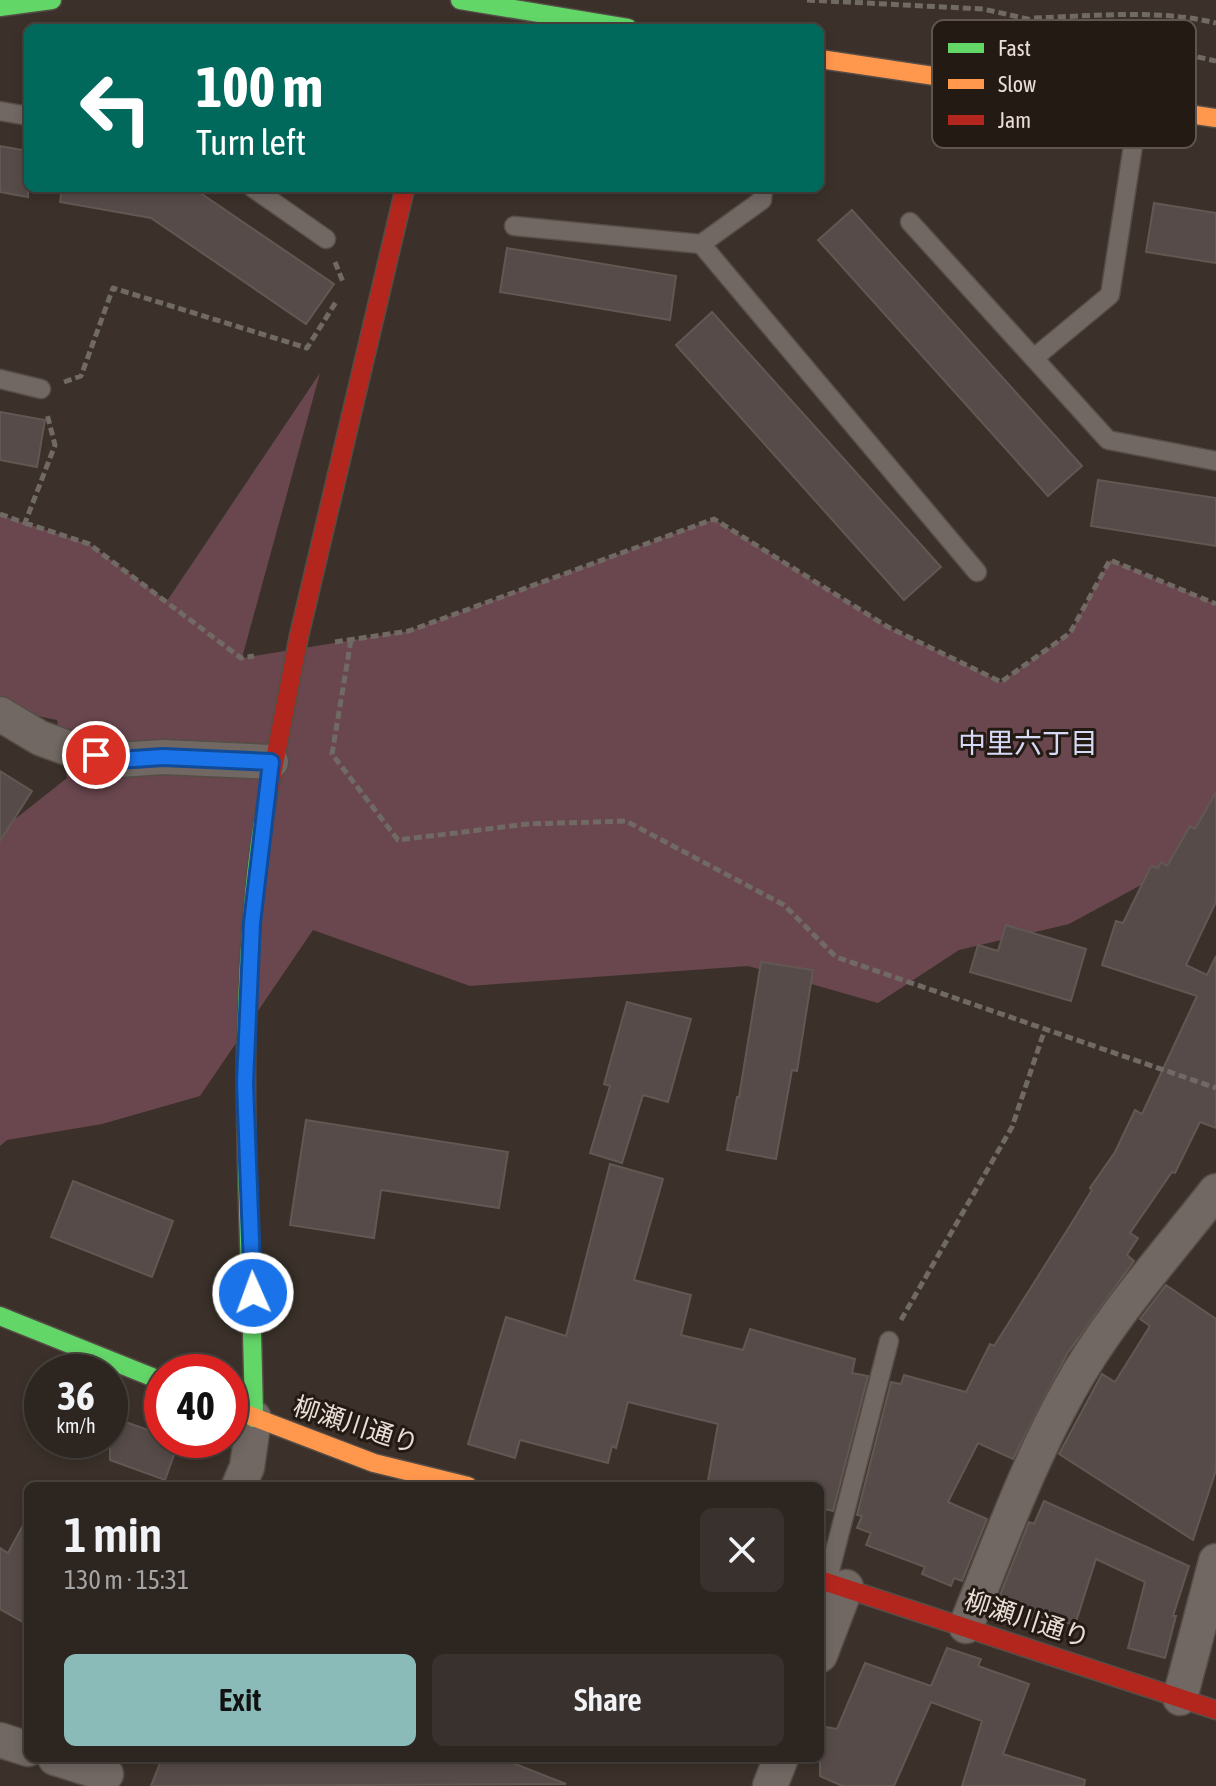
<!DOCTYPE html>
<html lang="en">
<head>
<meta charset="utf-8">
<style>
	:root { --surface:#2c2520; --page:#38312d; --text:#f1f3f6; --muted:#a6a5a5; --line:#48423e; --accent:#8bbbb9 }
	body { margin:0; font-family:"Asap Condensed","Noto Sans JP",sans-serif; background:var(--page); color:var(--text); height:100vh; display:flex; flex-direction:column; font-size:30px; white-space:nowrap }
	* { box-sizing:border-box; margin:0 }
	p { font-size:26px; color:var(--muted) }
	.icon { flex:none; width:44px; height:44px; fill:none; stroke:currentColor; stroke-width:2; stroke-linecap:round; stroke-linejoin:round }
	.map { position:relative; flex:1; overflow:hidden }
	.side { position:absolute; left:24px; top:1482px; width:800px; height:280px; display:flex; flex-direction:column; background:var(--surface); border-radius:12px; box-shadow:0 4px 12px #0003,0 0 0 2px var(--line) }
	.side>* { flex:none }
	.top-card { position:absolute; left:24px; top:24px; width:800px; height:168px; border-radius:12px; box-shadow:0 4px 12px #0003,0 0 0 2px var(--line); background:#00695c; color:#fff; overflow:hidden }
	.speed { position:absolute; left:24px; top:1354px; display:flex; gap:16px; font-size:40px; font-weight:700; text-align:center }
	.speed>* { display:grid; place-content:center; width:104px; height:104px; border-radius:50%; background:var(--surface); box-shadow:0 4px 12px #0003,0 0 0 2px var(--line); line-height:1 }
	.speed small { font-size:20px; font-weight:400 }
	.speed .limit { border:12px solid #d22; background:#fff; color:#111 }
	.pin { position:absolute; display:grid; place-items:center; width:68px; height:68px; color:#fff; margin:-34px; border:4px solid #fff; border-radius:50%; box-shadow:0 2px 8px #0007 }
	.me { position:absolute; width:88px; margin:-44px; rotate:358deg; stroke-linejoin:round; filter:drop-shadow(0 0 6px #0008) }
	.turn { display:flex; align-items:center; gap:28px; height:168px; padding:0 40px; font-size:36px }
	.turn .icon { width:104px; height:104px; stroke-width:2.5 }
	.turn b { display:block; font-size:56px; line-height:68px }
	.round { display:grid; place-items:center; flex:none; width:84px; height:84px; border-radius:12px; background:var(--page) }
	.headline { display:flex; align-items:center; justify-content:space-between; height:136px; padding:0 40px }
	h1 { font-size:48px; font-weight:600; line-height:60px }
	.cta { display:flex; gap:16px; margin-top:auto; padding:16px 40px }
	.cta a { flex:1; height:92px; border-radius:12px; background:var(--accent); color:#111; font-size:32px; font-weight:600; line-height:92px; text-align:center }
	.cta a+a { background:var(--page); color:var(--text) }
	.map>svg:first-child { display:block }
</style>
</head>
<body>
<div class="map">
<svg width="1216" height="1786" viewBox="0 0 1216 1786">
	<rect width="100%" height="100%" fill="#3b312a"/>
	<path fill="#6a474e" d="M320,373L242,658L409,631L714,519L888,627L1001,682L1070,633L1110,560L1216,604V834L1165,872L1069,924L959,950L878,1003L748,966L470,986L313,930L200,1096L102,1124L7,1140L0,1146V831L67,778L57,720L0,708V515L89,544L167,601Z"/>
	<path fill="#564b48" stroke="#625853" stroke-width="2" d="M0,146L28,151V197L0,192Z
		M62,188H193L334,284L306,324L151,218L60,202Z
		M1154,203L1216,213V263L1146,252Z
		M852,210L1082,466L1048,496L818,240Z
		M507,248L676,276L670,320L500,292Z
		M712,312L941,567L904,600L676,345Z
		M0,412L45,420L37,467L0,460Z
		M1098,480L1216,498V546L1091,526Z
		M0,771L32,791L0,841Z
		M1216,792V902L1186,965L1207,975L1216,956V1128L1200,1122L1175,1173L1172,1172L1130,1233L1138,1238L1127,1255L1134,1261L1067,1354L1013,1459L978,1443L948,1502L987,1519L962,1581L954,1578L951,1586L922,1574L925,1567L866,1545L871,1533L857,1528L862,1516L857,1515L891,1382L901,1384L904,1375L966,1392L990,1344L994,1346L1066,1232L1092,1190L1090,1188L1115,1152L1135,1110L1142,1114L1197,996L1102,965L1116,921L1123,923L1151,866L1158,868L1161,862L1167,866L1190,826L1195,829Z
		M1006,925L1086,949L1071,1001L970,972L978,945L998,951Z
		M761,962L813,970L797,1071L792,1070L776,1159L727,1150L737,1097H739Z
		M627,1002L691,1019L668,1102L643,1095L622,1163L590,1153L610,1086L604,1084Z
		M306,1120L508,1152L499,1208L381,1190L374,1238L290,1225Z
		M610,1164L663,1179L634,1280L691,1295L681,1335L743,1350L750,1329L855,1359L852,1373L868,1376L833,1511L820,1508V1486H707L718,1424L628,1402L616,1448L612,1446L608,1463L520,1440L515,1458L468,1444L506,1317L566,1336Z
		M73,1181L173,1221L152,1277L51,1237Z
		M1166,1285L1216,1319V1470L1193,1540L1059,1454L1102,1374L1115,1382L1150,1326L1140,1319Z
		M120,1420L162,1435V1440L179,1441L165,1480L110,1460V1425L117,1427Z
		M1044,1501L1189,1566L1173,1616H1176L1165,1658L1128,1648L1145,1582L1096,1559L1075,1625L1051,1618L1048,1625L1021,1615L1025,1604L1000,1595L1029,1522L1034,1524Z
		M28,1516V1625L0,1609V1548L8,1553Z
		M947,1648L981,1659L978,1666L1029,1684L1003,1754L1085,1780L1084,1786H962L982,1721L931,1702L894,1786H842L820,1776V1726L837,1729L865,1663L931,1686Z
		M162,1758H500L566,1784L151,1786Z"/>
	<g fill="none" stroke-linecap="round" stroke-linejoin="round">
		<g stroke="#564d46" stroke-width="21">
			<path id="lane" d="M0,111L28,116
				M253,188L326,239
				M763,188L762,200L701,244L977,572
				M910,222L1108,440L1216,461
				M514,226L701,244
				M1034,358L1110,295L1139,107
				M0,379L41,389
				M827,1582L889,1341"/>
		</g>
		<g stroke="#564d46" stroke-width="37">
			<path id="street" d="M0,714L40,738L73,750L119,760L163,757L271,762
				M239,1486L247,1467L254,1418
				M966,1626C998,1547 1027,1466 1068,1392C1107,1320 1166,1255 1216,1191
				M820,1655L846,1587
				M1180,1698L1216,1561
				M0,1740L28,1749
				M55,1758L106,1774
				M770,1786L781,1758"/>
		</g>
		<g stroke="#564d46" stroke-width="21">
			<path id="fast" d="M460,0L628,28
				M0,7L52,0
				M0,1316L162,1381
				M254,1418C251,1220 233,1018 263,821"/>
		</g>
		<g stroke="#564d46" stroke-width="21">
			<path id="slow" d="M820,59L1216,118
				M230,1408L374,1463L468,1486"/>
		</g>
		<g stroke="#564d46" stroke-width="21">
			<path id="jam" d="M263,821L299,636L405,188
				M820,1580L1216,1710"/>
		</g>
		<path stroke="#706964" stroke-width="5" stroke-dasharray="8 4" stroke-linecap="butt" d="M807,0L983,9L1216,61
			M1034,18C1093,16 1158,9 1216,23
			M335,262L343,282
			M64,382L81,376L113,288L307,348L336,302
			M0,514L25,523L55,445L47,414
			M25,523L89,544L241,658L254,656
			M351,640L332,754L398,840L528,824L626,821L784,905L836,957L1216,1088
			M335,642L409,631L714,519L888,627L1001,682L1070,633L1110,560L1216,604
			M901,1320L1012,1127L1045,1029"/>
		<use href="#lane" stroke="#716863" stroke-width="18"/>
		<use href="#street" stroke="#716863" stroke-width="34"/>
		<use href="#fast" stroke="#63d668" stroke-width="18"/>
		<use href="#slow" stroke="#ff974d" stroke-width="18"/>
		<use href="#jam" stroke="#b3261e" stroke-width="18"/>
	</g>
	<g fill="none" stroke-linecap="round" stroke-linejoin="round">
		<g stroke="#114b97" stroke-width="20">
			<path id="route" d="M96,755L119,760L163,757L271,762L252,923L245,1083L253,1293"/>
		</g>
		<use href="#route" stroke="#1a73e8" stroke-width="14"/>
	</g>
	<g text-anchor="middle" stroke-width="6" stroke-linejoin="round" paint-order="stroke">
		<g font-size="26" fill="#eaddd5" stroke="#231a14">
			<text transform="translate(356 1425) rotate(18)" y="9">柳瀬川通り</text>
			<text transform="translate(1027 1619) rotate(18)" y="9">柳瀬川通り</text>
		</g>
		<g font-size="28" fill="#d7daf7" stroke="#231a14">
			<text x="1028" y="753">中里六丁目</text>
		</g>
	</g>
	<rect x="932" y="20" width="264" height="128" rx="12" fill="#231a14" stroke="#5f544e" stroke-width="2"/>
	<rect x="948" y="43" width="36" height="10" fill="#63d668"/>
	<rect x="948" y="79" width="36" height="10" fill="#ff974d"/>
	<rect x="948" y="115" width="36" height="10" fill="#b3261e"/>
	<g font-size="22" fill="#eaddd5">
		<text x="998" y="56">Fast</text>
		<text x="998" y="92">Slow</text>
		<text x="998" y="128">Jam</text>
	</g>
</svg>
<div class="speed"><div>36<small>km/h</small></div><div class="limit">40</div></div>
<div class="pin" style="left:96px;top:755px;background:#d93025"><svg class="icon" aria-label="arrive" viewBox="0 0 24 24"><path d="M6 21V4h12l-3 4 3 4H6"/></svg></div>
<svg class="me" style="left:253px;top:1293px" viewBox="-20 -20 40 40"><circle r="17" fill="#1a73e8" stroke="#fff" stroke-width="3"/><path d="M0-11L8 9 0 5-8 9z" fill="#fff"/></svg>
<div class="top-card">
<div class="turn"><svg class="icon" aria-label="left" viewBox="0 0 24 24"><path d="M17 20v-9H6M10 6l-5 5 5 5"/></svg><div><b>100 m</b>Turn left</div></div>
</div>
<section class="side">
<div class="headline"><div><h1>1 min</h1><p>130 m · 15:31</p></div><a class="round"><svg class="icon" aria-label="close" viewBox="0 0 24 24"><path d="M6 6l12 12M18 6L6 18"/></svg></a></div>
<div class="cta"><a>Exit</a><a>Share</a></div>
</section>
</div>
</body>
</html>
